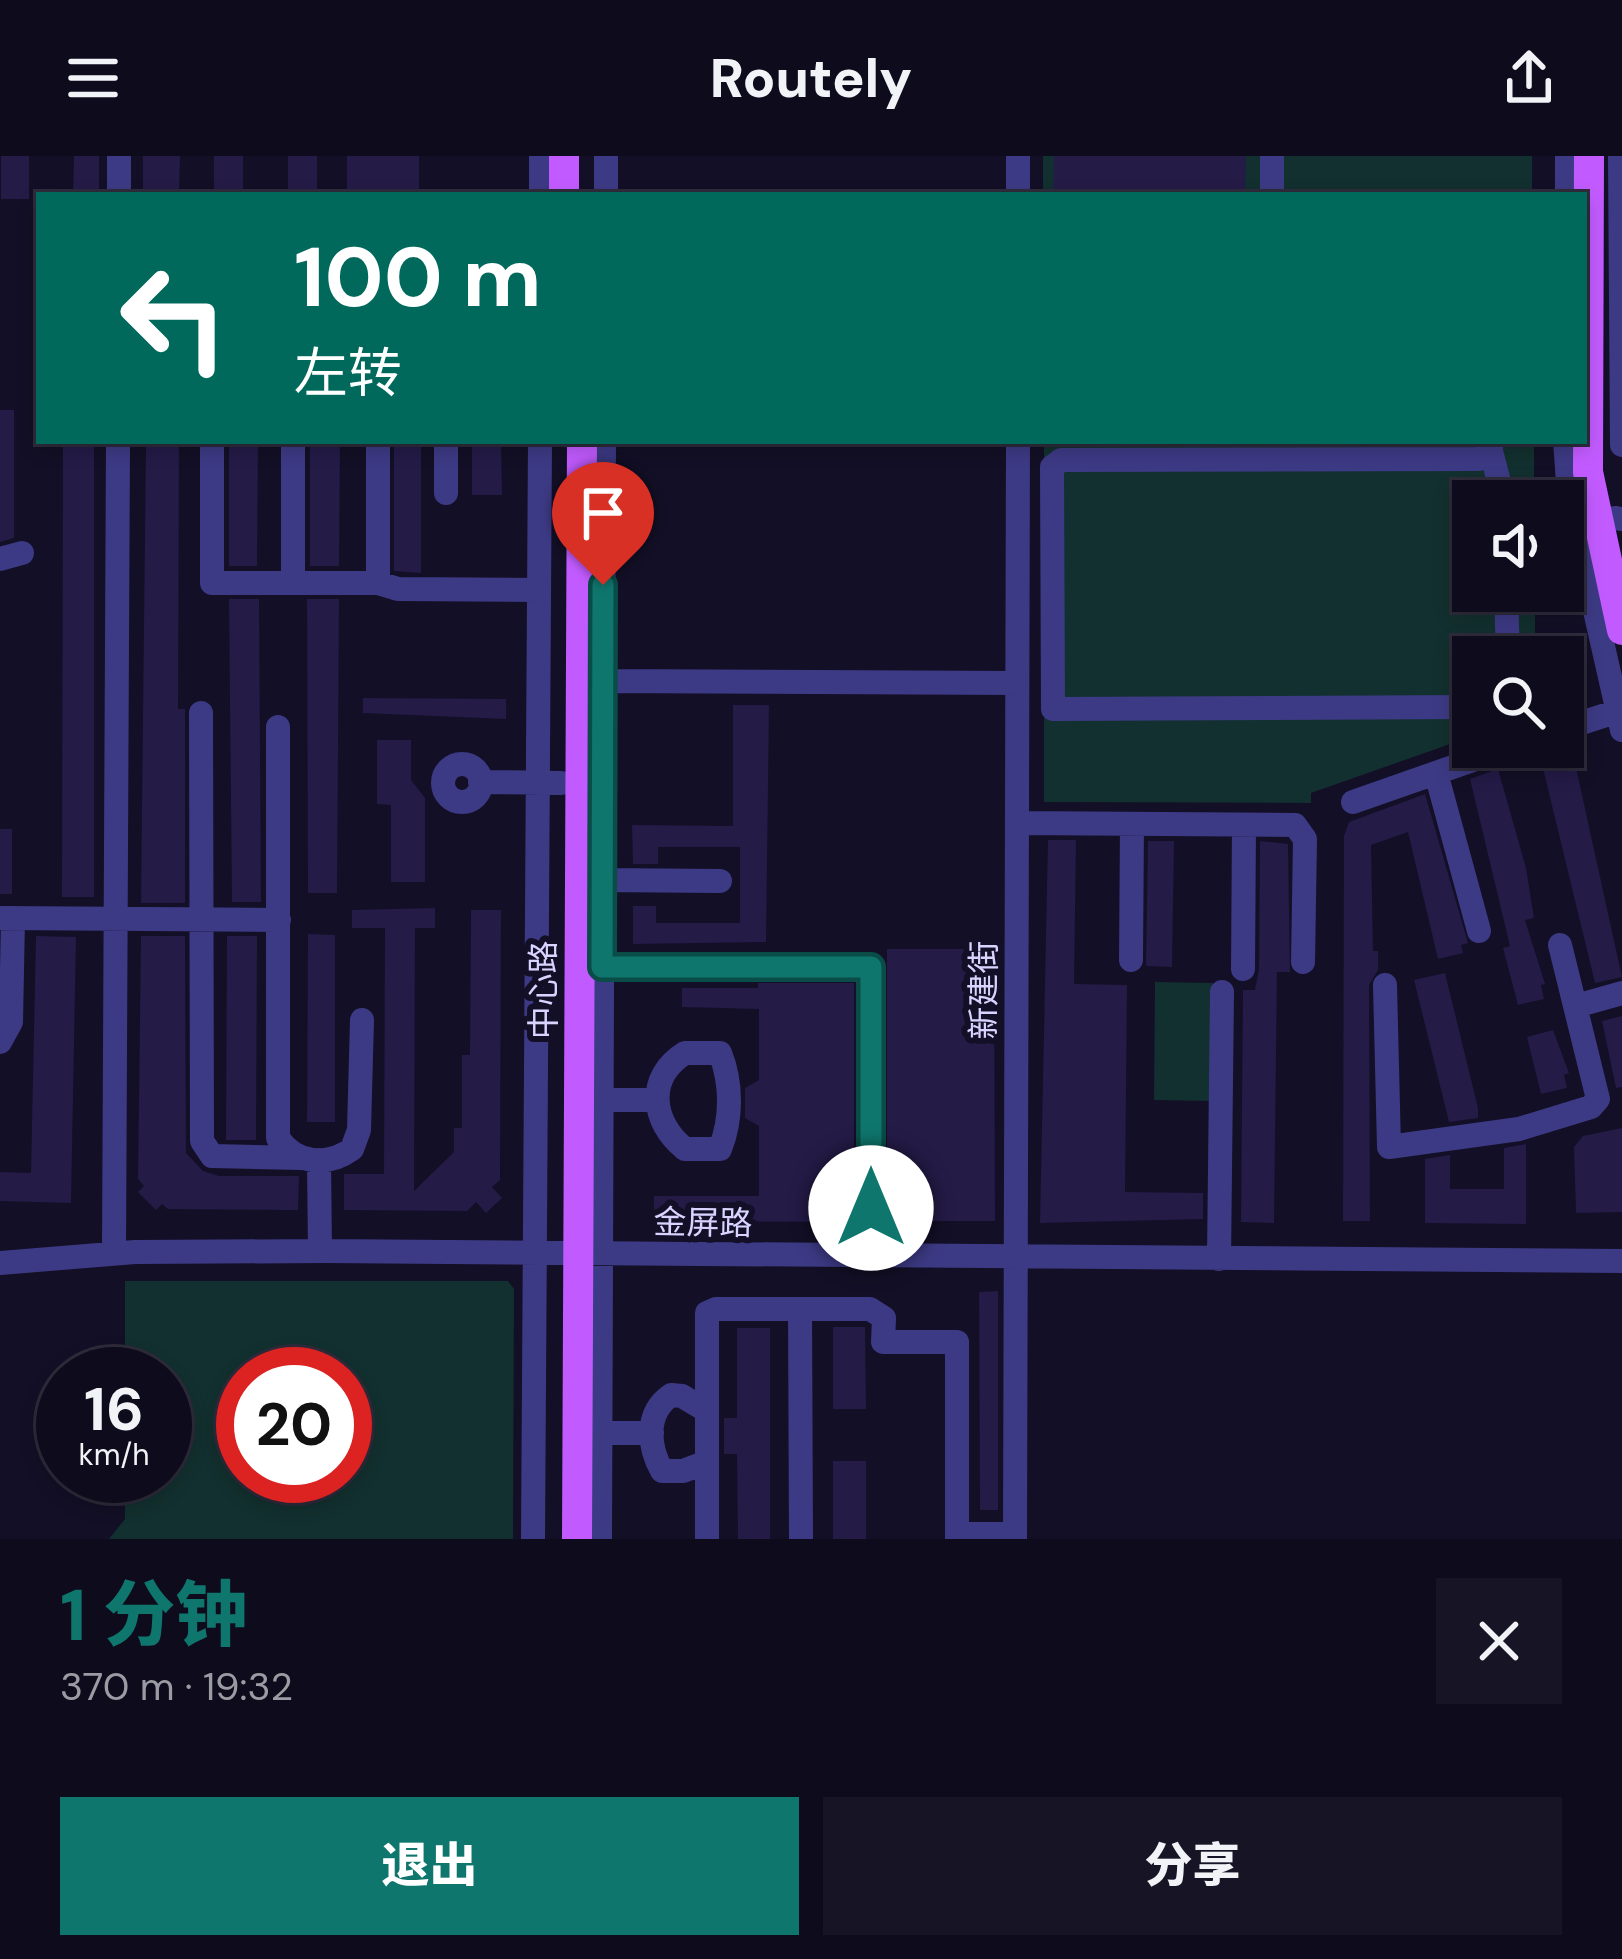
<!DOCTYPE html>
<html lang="zh">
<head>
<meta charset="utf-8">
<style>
	:root { --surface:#0e0b1c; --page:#171425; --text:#f1f3f6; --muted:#9b9ba3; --line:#2e2b3b; --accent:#0f766e }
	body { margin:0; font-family:"DM Sans","Noto Sans SC",sans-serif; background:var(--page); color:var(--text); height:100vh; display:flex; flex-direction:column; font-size:45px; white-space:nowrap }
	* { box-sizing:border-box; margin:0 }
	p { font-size:39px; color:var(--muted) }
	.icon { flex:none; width:66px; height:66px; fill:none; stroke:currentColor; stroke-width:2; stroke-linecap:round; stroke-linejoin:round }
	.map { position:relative; height:1383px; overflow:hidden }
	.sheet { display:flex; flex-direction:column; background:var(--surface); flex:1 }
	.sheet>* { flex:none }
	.guide { position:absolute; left:36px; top:36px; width:1551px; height:252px; border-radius:0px; box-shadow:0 6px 18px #0003,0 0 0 3px var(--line); background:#00695c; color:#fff; overflow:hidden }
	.tools { position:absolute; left:1452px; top:324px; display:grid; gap:24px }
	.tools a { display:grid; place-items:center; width:132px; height:132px; border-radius:0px; background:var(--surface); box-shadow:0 6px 18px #0003,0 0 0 3px var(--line); font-size:60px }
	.speed { position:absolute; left:36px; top:1191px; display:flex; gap:24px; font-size:60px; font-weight:700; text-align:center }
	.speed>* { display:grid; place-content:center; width:156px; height:156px; border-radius:50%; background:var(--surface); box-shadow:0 6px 18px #0003,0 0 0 3px var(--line); line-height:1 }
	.speed small { font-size:30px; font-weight:400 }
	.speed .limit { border:18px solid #d22; background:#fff; color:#111 }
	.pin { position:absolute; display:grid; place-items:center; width:102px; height:102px; color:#fff; margin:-123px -51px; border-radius:50% 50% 50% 0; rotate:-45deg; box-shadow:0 0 12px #0007 }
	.pin .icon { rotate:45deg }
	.me { position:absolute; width:132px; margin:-66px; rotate:0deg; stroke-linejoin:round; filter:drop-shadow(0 0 9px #0008) }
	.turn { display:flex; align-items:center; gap:42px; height:252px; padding:0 60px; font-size:54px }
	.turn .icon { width:156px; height:156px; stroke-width:2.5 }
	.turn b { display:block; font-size:84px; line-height:102px }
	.round { display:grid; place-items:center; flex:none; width:126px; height:126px; border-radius:0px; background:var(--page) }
	.headline { display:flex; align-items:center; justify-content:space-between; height:204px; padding:0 60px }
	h1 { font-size:72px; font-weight:800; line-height:90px; color:var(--accent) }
	.primary-button { display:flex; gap:24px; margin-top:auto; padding:24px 60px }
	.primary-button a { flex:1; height:138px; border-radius:0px; background:var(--accent); color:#fff; font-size:48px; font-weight:800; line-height:138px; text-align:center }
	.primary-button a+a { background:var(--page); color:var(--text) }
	header { display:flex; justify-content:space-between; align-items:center; height:156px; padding:0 60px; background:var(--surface); font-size:54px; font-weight:800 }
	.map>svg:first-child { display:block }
</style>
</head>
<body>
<header><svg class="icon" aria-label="menu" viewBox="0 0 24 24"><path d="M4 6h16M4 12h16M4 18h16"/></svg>Routely<svg class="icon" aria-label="share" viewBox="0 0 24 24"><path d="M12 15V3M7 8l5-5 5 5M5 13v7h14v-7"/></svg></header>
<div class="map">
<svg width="1622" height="1383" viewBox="0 0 1622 1383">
	<rect width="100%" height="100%" fill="#130f26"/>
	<path fill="#12302f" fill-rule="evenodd" d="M1043,0H1532V39H1043Z
		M1044,285H1534V345H1473V435H1535V501H1473V580L1311,637V647L1044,646Z
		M1155,826L1213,827L1211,945L1154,944Z
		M125,1125H508L514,1133L513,1383H109L125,1363V1320H165V1218H125ZM243,1218H345V1320H243Z"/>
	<path fill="#241b47" d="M1,0H29V43H1Z
		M74,0H99V39H73Z
		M143,0H180L179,39H143Z
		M214,0H243V39H214Z
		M288,0H317V39H288Z
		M347,0H419V39H347Z
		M1054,0H1246L1245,39H1053Z
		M0,254H14V382L0,386Z
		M63,285H94V741H62Z
		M146,285H179L178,553H185V747H141Z
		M229,285H258L257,410H229Z
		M310,285H340L339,410H310Z
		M394,285H421V417L394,415Z
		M472,285H501L502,339H472Z
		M229,443H259L261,746H232Z
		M307,443H339L337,737H308Z
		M363,542L506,543V563L363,557Z
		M733,549H769L766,786L633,788V750H656V767H740V691H658V708H633L632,669L733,670Z
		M377,584H411V624L425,642V726H391V649L377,648Z
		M1562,591L1564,600L1573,598L1622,821L1595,827L1539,596Z
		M1498,613L1526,712L1534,762L1525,764L1545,828L1541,829L1544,843L1518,849L1503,792L1510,790L1470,623Z
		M1425,638L1468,787L1461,789L1463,797L1438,803L1408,676L1371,689L1373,795H1378V814L1369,829L1370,1065H1343L1344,680L1349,666Z
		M0,673H12V738H0Z
		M1048,684H1076L1074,828L1127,829L1125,1036L1203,1037V1063L1040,1067Z
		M1148,685H1174L1172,811L1146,810Z
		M1260,685L1288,688L1290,816H1277L1274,1067L1241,1066L1243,834H1255L1259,813Z
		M435,752V772H415L414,1035L454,996V972H462V899H470L471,754H501L500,1024L492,1031L502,1042L486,1057L476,1046L467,1055L344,1054V1018H384L385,772H352V754Z
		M308,778L335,779V966H307Z
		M36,780L76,781L71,1047L0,1045V1016L31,1017Z
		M141,780H185L186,997L203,1015L219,1020H299L298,1054L168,1053L162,1048L156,1054L138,1036L144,1030L138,1023Z
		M227,780H257L256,984H226Z
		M887,793H994L995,1065H887Z
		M1445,817L1478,952V962L1449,966L1414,824Z
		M758,827H854V1052L862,1066L654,1065V1040H759V970L745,962V932L759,924V853L682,851V832H758Z
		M1622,860V931L1616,932L1602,865Z
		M1553,874L1569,917L1564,919L1567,932L1541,938L1527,881Z
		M1622,972V1056L1576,1057L1574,991L1583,980Z
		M1526,988V1068L1425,1067V1003L1450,999V1033H1504V992Z
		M998,1135V1354H980L979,1136Z
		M833,1171H865L866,1253H833Z
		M737,1172H770V1383H738L737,1298H724V1262H737Z
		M833,1305H866V1383H833Z"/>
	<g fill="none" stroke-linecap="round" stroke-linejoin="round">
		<path stroke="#3d3a85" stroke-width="24" d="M1620,0L1622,289
			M119,39V0
			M541,39V0
			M606,39V0
			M1018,39V0
			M1272,39V0
			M1567,39V0
			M212,285V427H378V285
			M446,285V337
			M1565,285L1569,340L1622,574
			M1491,295L1504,345
			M1615,362L1622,363
			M0,403L22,397
			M293,427V285
			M378,427L398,433L539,434
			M1506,435L1508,501
			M602,525L1017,527
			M1473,551L1053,553L1052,311L1061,304L1479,303L1491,295V285
			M201,557L202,985L212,1000L301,1002
			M278,571V982C296,1008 327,1011 352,993L359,974L362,864
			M1563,573L1618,555
			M443 627a19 19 0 1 1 38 0a19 19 0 1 1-38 0Z
			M1436,617L1479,775
			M480,626L561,627
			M1353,646L1510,591
			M1017,667L1295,669L1305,683L1303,806
			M601,724L720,725
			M0,762L279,764
			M1131,804L1132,668
			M601,810L871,811V1052
			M1243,813L1244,669
			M1385,829L1389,991L1519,973L1591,951L1598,943L1560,789
			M1576,850L1622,837
			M0,886L11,866L13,762
			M685,897H720C732,927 732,963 720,993H685C651,966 646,921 685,897Z
			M601,944H657
			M319,1004L320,1095
			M114,1097L118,285
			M1219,1103L1222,836
			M0,1107L135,1096L326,1095L1622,1105
			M800,1153L801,1383
			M588,1277H652
			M707,1306L683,1315H662C648,1290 645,1257 671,1239L682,1240L707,1255
			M957,1378H1015
			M533,1383L540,285
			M600,1383L604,285
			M707,1383V1157L716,1153H870L884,1162L883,1186H957V1383
			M1015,1383L1018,285"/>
		<path stroke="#c25bff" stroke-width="30" d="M1589,0L1588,316L1622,474
			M564,39V0
			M577,1383L582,285"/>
	</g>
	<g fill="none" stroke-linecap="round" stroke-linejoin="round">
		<g stroke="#0a4d48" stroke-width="30">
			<path id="route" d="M603,429L602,811H871V1052"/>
		</g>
		<use href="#route" stroke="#0f766e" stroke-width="21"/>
	</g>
	<g text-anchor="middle" stroke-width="12" stroke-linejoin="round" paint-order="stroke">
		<g font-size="33" fill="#d9d4ff" stroke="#130f26">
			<text transform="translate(543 834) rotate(-90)" y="12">中心路</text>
			<text transform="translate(983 834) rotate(-90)" y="12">新建街</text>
			<text transform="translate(703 1066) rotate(1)" y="12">金屏路</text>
		</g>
	</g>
</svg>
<div class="tools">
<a><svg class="icon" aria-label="sound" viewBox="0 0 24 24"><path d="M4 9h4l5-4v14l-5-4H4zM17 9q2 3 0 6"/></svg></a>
<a><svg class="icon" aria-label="search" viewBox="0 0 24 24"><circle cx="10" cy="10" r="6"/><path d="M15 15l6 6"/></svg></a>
</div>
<div class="speed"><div>16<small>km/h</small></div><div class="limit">20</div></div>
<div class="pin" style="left:603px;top:429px;background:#d93025"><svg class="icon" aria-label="arrive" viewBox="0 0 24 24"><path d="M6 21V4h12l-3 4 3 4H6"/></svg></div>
<svg class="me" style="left:871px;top:1052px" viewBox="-20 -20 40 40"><circle r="19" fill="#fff"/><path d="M0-13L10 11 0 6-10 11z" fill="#0f766e"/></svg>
<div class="guide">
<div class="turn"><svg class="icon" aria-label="left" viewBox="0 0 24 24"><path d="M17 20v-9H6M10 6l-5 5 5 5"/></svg><div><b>100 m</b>左转</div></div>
</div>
</div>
<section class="sheet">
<div class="headline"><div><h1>1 分钟</h1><p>370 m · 19:32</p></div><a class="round"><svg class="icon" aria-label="close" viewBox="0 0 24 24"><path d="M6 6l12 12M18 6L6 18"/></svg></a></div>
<div class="primary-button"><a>退出</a><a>分享</a></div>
</section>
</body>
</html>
